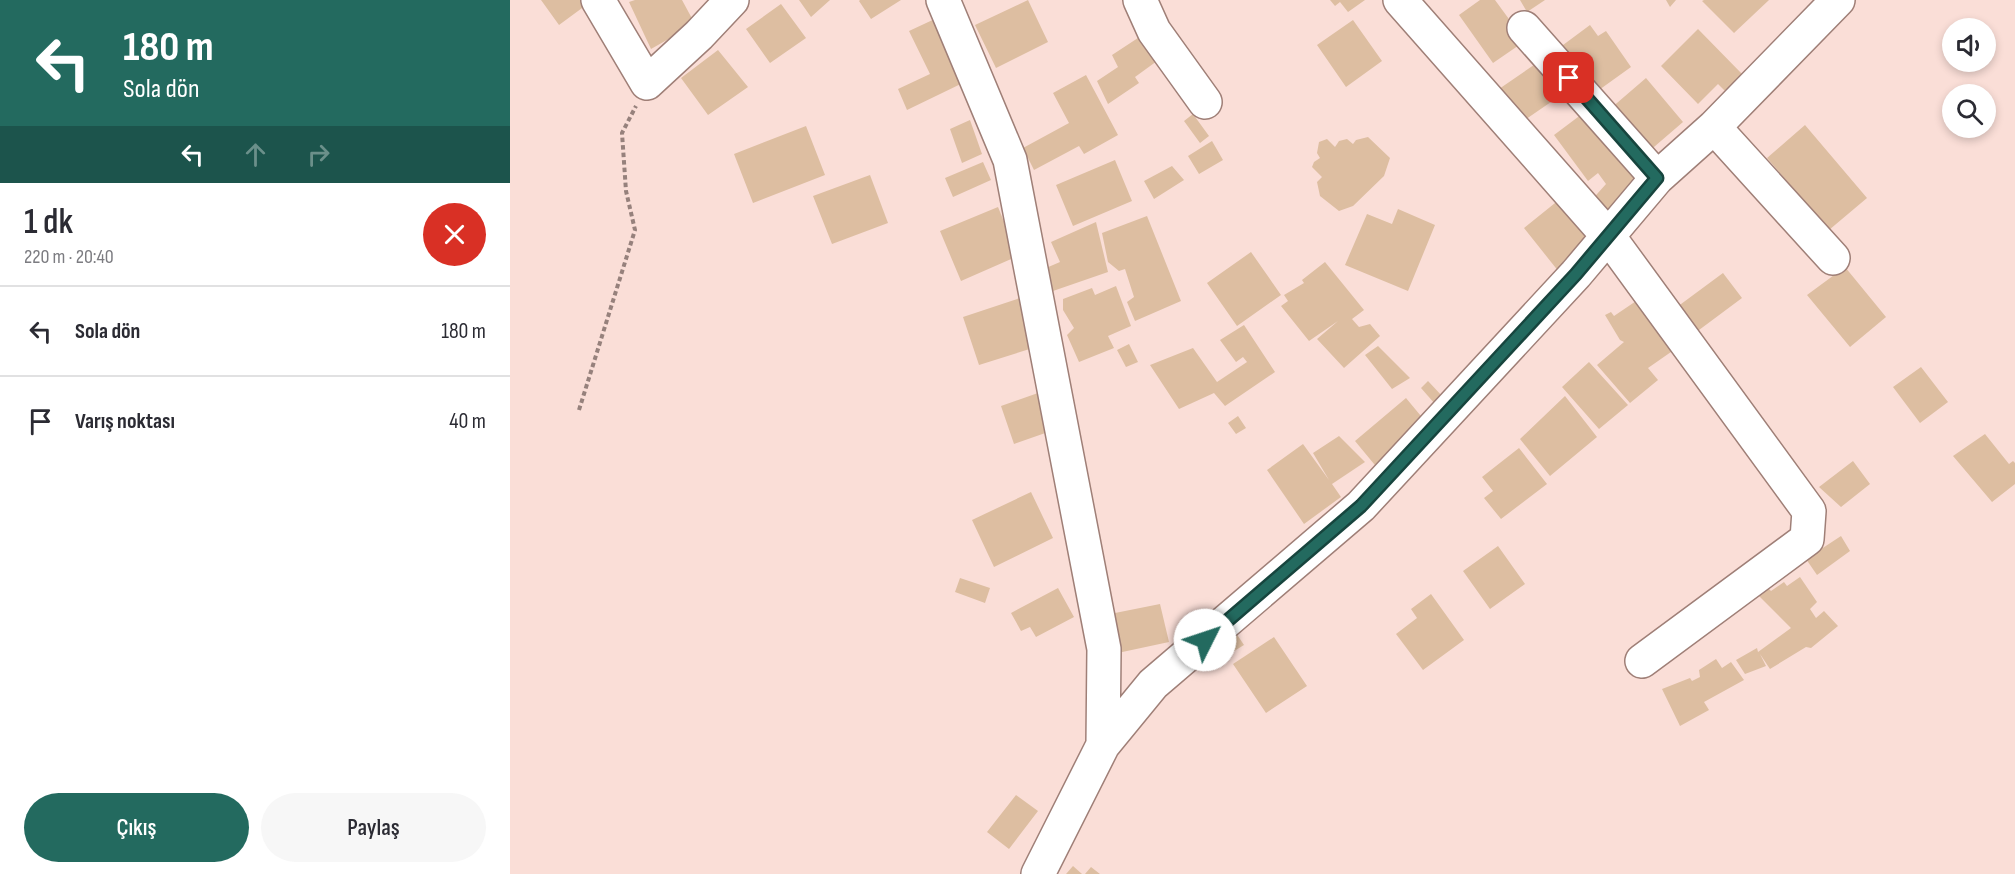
<!DOCTYPE html>
<html lang="tr">
<head>
<meta charset="utf-8">
<style>
	:root { --surface:#fff; --page:#f7f7f7; --text:#2b2b33; --muted:#7c7c81; --line:#e1e1e2; --accent:#236a5f }
	body { margin:0; font-family:"Sofia Sans Condensed",sans-serif; background:var(--page); color:var(--text); height:100vh; display:flex; flex-direction:column; font-size:22px; white-space:nowrap }
	* { box-sizing:border-box; margin:0 }
	p { font-size:20px; color:var(--muted) }
	.icon { flex:none; width:33px; height:33px; fill:none; stroke:currentColor; stroke-width:2; stroke-linecap:round; stroke-linejoin:round }
	.map { position:relative; flex:1; overflow:hidden }
	.details { display:flex; flex-direction:column; background:var(--surface); width:510px }
	.details>* { flex:none }
	.top-card { background:#236a5f; color:#fff; overflow:hidden }
	.buttons { position:absolute; left:1432px; top:18px; display:grid; gap:12px }
	.buttons a { display:grid; place-items:center; width:54px; height:54px; border-radius:50%; background:var(--surface); box-shadow:0 3px 9px #0003; font-size:30px }
	.pin { position:absolute; display:grid; place-items:center; width:51px; height:51px; color:#fff; margin:-26px; border-radius:12px; box-shadow:0 3px 9px #0006 }
	.me { position:absolute; width:66px; margin:-33px; rotate:49deg; stroke-linejoin:round; filter:drop-shadow(0 0 4px #0008) }
	.turn { display:flex; align-items:center; gap:21px; height:126px; padding:0 24px; font-size:27px }
	.turn .icon { width:78px; height:78px; stroke-width:2.5 }
	.turn b { display:block; font-size:42px; line-height:51px }
	.lanes { display:flex; align-items:center; height:57px; padding:0 24px; background:#0003; justify-content:center; gap:30px; direction:ltr }
	.lanes .off { opacity:.35 }
	.round { display:grid; place-items:center; flex:none; width:63px; height:63px; border-radius:32px; background:var(--page) }
	.summary { display:flex; align-items:center; justify-content:space-between; height:102px; padding:0 24px }
	h1 { font-size:36px; font-weight:600; line-height:45px }
	.cta { display:flex; gap:12px; margin-top:auto; padding:12px 24px }
	.cta a { flex:1; height:69px; border-radius:36px; background:var(--accent); color:#fff; font-size:24px; font-weight:600; line-height:69px; text-align:center }
	.cta a+a { background:var(--page); color:var(--text) }
	ul { padding:0; list-style:none }
	li { display:flex; align-items:center; gap:18px; height:90px; padding:0 24px; border-top:2px solid var(--line) }
	li div { flex:1 }
	li b { display:block; font-size:22px }
	li em { font-style:normal }
	main { display:flex; flex:1; min-height:0 }
	.map>svg:first-child { display:block }
</style>
</head>
<body>
<main>
<section class="details">
<div class="top-card">
<div class="turn"><svg class="icon" aria-label="left" viewBox="0 0 24 24"><path d="M17 20v-9H6M10 6l-5 5 5 5"/></svg><div><b>180 m</b>Sola dön</div></div>
<div class="lanes"><svg class="icon" aria-label="left" viewBox="0 0 24 24"><path d="M17 20v-9H6M10 6l-5 5 5 5"/></svg><svg class="icon off" aria-label="ahead" viewBox="0 0 24 24"><path d="M12 20V5M6 11l6-6 6 6"/></svg><svg class="icon off" aria-label="right" viewBox="0 0 24 24"><path d="M7 20v-9h11M14 6l5 5-5 5"/></svg></div>
</div>
<div class="summary"><div><h1>1 dk</h1><p>220 m · 20:40</p></div><a class="round" style="background:#d93025;color:#fff"><svg class="icon" aria-label="close" viewBox="0 0 24 24"><path d="M6 6l12 12M18 6L6 18"/></svg></a></div>
<ul>
<li><svg class="icon" aria-label="left" viewBox="0 0 24 24"><path d="M17 20v-9H6M10 6l-5 5 5 5"/></svg><div><b>Sola dön</b></div><em>180 m</em></li>
<li><svg class="icon" aria-label="arrive" viewBox="0 0 24 24"><path d="M6 21V4h12l-3 4 3 4H6"/></svg><div><b>Varış noktası</b></div><em>40 m</em></li>
</ul>
<div class="cta"><a>Çıkış</a><a>Paylaş</a></div>
</section>
<div class="map">
<svg width="1505" height="874" viewBox="0 0 1505 874">
	<rect width="100%" height="100%" fill="#faded7"/>
	<path fill="#ddbea1" d="M31,0H83L49,25Z
		M125,0H172L185,24L141,49L119,2Z
		M289,0H320L301,17Z
		M350,0H391L361,19L349,1Z
		M518,0L538,42L486,68L465,25Z
		M820,0H855L838,12L830,2L825,6Z
		M970,0H985L1015,41L983,63L949,15Z
		M1010,0H1035L1017,12Z
		M1156,0H1166L1160,7Z
		M1194,0H1259L1224,33L1192,1Z
		M271,4L296,38L260,63L236,29Z
		M429,17L459,80L397,110L388,89L420,74L399,31Z
		M843,20L872,61L836,87L807,45Z
		M1080,25L1088,36L1096,31L1121,67L1082,95L1049,48Z
		M1188,29L1233,75L1216,92L1208,84L1188,104L1151,66Z
		M631,36L647,61L625,77L629,83L598,104L587,81L608,67L602,55Z
		M208,50L238,87L198,115L171,78Z
		M1034,58L1057,91L1012,122L989,89Z
		M576,75L608,135L574,154L569,146L524,170L513,148L559,123L543,93Z
		M1136,78L1173,122L1137,153L1100,109Z
		M1080,108L1133,180L1093,216L1079,203L1096,184L1088,173L1078,181L1044,135Z
		M683,114L699,136L690,143L674,121Z
		M460,120L472,154L452,163L440,129Z
		M1295,125L1357,198L1319,230L1257,158Z
		M296,126L315,175L243,203L224,154Z
		M858,137L880,158L874,176L843,206L829,211L810,196L807,182L812,177L802,167L804,162L810,158L807,153L809,142L817,139L825,147L829,141L837,139L843,144L846,140Z
		M702,141L713,160L689,174L678,156Z
		M605,160L622,201L563,226L546,185Z
		M473,162L481,180L443,197L435,178Z
		M662,166L674,180L644,199L634,181Z
		M360,175L378,223L322,244L303,196Z
		M1050,199L1086,241L1049,272L1014,228Z
		M488,207L508,256L451,281L430,231Z
		M888,209L925,225L898,291L835,265L857,214L882,224Z
		M637,216L671,301L625,321L617,302L624,297L615,269L609,271L598,262L592,233Z
		M586,222L598,272L543,291L536,268L550,262L541,242Z
		M741,252L771,295L727,326L697,283Z
		M815,262L854,310L842,319L849,327L860,324L870,336L834,368L807,339L828,321L799,341L771,306L778,301L774,295L794,283L792,280Z
		M1335,267L1376,317L1340,347L1297,295Z
		M1213,273L1232,298L1185,333L1167,307Z
		M606,286L621,326L598,336L604,348L569,362L557,335L564,328L553,310V299L582,288L585,295Z
		M1135,295L1171,345L1138,368L1148,380L1120,403L1087,365L1114,342L1110,340L1095,315L1101,312L1104,316Z
		M510,298L526,347L469,365L453,317Z
		M734,325L765,372L715,406L704,393L669,409L640,365L683,348L707,382L737,362L733,357L726,362L710,340Z
		M619,344L628,362L616,367L607,350Z
		M868,346L900,378L882,389L855,355Z
		M1079,362L1118,405L1089,429L1052,387Z
		M1411,367L1438,402L1410,423L1383,387Z
		M918,381L933,397L925,404L911,388Z
		M528,393L541,431L504,444L491,406Z
		M1055,396L1087,437L1040,476L1010,439Z
		M896,398L920,427L869,470L845,441Z
		M728,416L736,428L726,434L718,423Z
		M1475,434L1499,464L1503,461L1505,463V484L1482,502L1443,456Z
		M829,436L855,462L822,484L831,497L794,524L757,470L793,444L819,480L803,453Z
		M1009,448L1037,484L991,519L974,498L983,491L972,477Z
		M1343,461L1360,484L1331,507L1309,487Z
		M521,492L543,538L484,567L462,520Z
		M1331,536L1340,551L1307,575L1296,559Z
		M988,546L1015,584L980,609L953,571Z
		M1290,577L1307,602L1300,609L1306,618L1314,611L1328,626L1301,648L1296,647L1260,669L1250,654L1256,666L1235,674L1226,660L1247,648L1248,652L1281,628L1248,595L1257,587L1261,591L1274,582L1277,586Z
		M450,578L480,588L475,603L445,592Z
		M548,588L564,617L526,637L520,627L511,631L501,613Z
		M921,594L954,640L913,670L886,634L907,618L901,609Z
		M650,604L659,642L603,654L595,615Z
		M726,633L734,645L721,653L713,641Z
		M764,637L797,686L756,713L723,664Z
		M1206,659L1212,668L1221,662L1234,680L1194,702L1199,710L1170,726L1152,689L1180,678L1182,681L1190,677L1189,670Z
		M506,795L528,811L499,849L477,832Z
		M563,866L572,874H556Z
		M581,867L590,874H575Z"/>
	<g fill="none" stroke-linecap="round" stroke-linejoin="round">
		<g stroke="#9f7f77" stroke-width="36">
			<path id="minor" d="M88,0L137,83L189,35L222,0
				M433,0L500,160L594,649L593,745
				M630,0L644,31L695,102
				M890,0L1099,237L1299,511L1297,539L1132,661
				M1014,28L1147,178
				M1204,127L1323,258
				M528,874L593,745L643,684L851,506L1066,274L1147,178L1204,127L1328,0"/>
		</g>
		<path stroke="#96817c" stroke-width="4" stroke-dasharray="4.5 3" stroke-linecap="butt" d="M69,410L125,230L116,191L112,133L126,106"/>
		<use href="#minor" stroke="#fff" stroke-width="33"/>
	</g>
	<g fill="none" stroke-linecap="round" stroke-linejoin="round">
		<g stroke="#17453e" stroke-width="15">
			<path id="route" d="M695,640L851,506L1066,274L1147,178L1059,78"/>
		</g>
		<use href="#route" stroke="#236a5f" stroke-width="10"/>
	</g>
</svg>
<div class="buttons">
<a><svg class="icon" aria-label="sound" viewBox="0 0 24 24"><path d="M4 9h4l5-4v14l-5-4H4zM17 9q2 3 0 6"/></svg></a>
<a><svg class="icon" aria-label="search" viewBox="0 0 24 24"><circle cx="10" cy="10" r="6"/><path d="M15 15l6 6"/></svg></a>
</div>
<div class="pin" style="left:1059px;top:78px;background:#d93025"><svg class="icon" aria-label="arrive" viewBox="0 0 24 24"><path d="M6 21V4h12l-3 4 3 4H6"/></svg></div>
<svg class="me" style="left:695px;top:640px" viewBox="-20 -20 40 40"><circle r="19" fill="#fff"/><path d="M0-13L10 11 0 6-10 11z" fill="#236a5f"/></svg>
</div>
</main>
</body>
</html>
